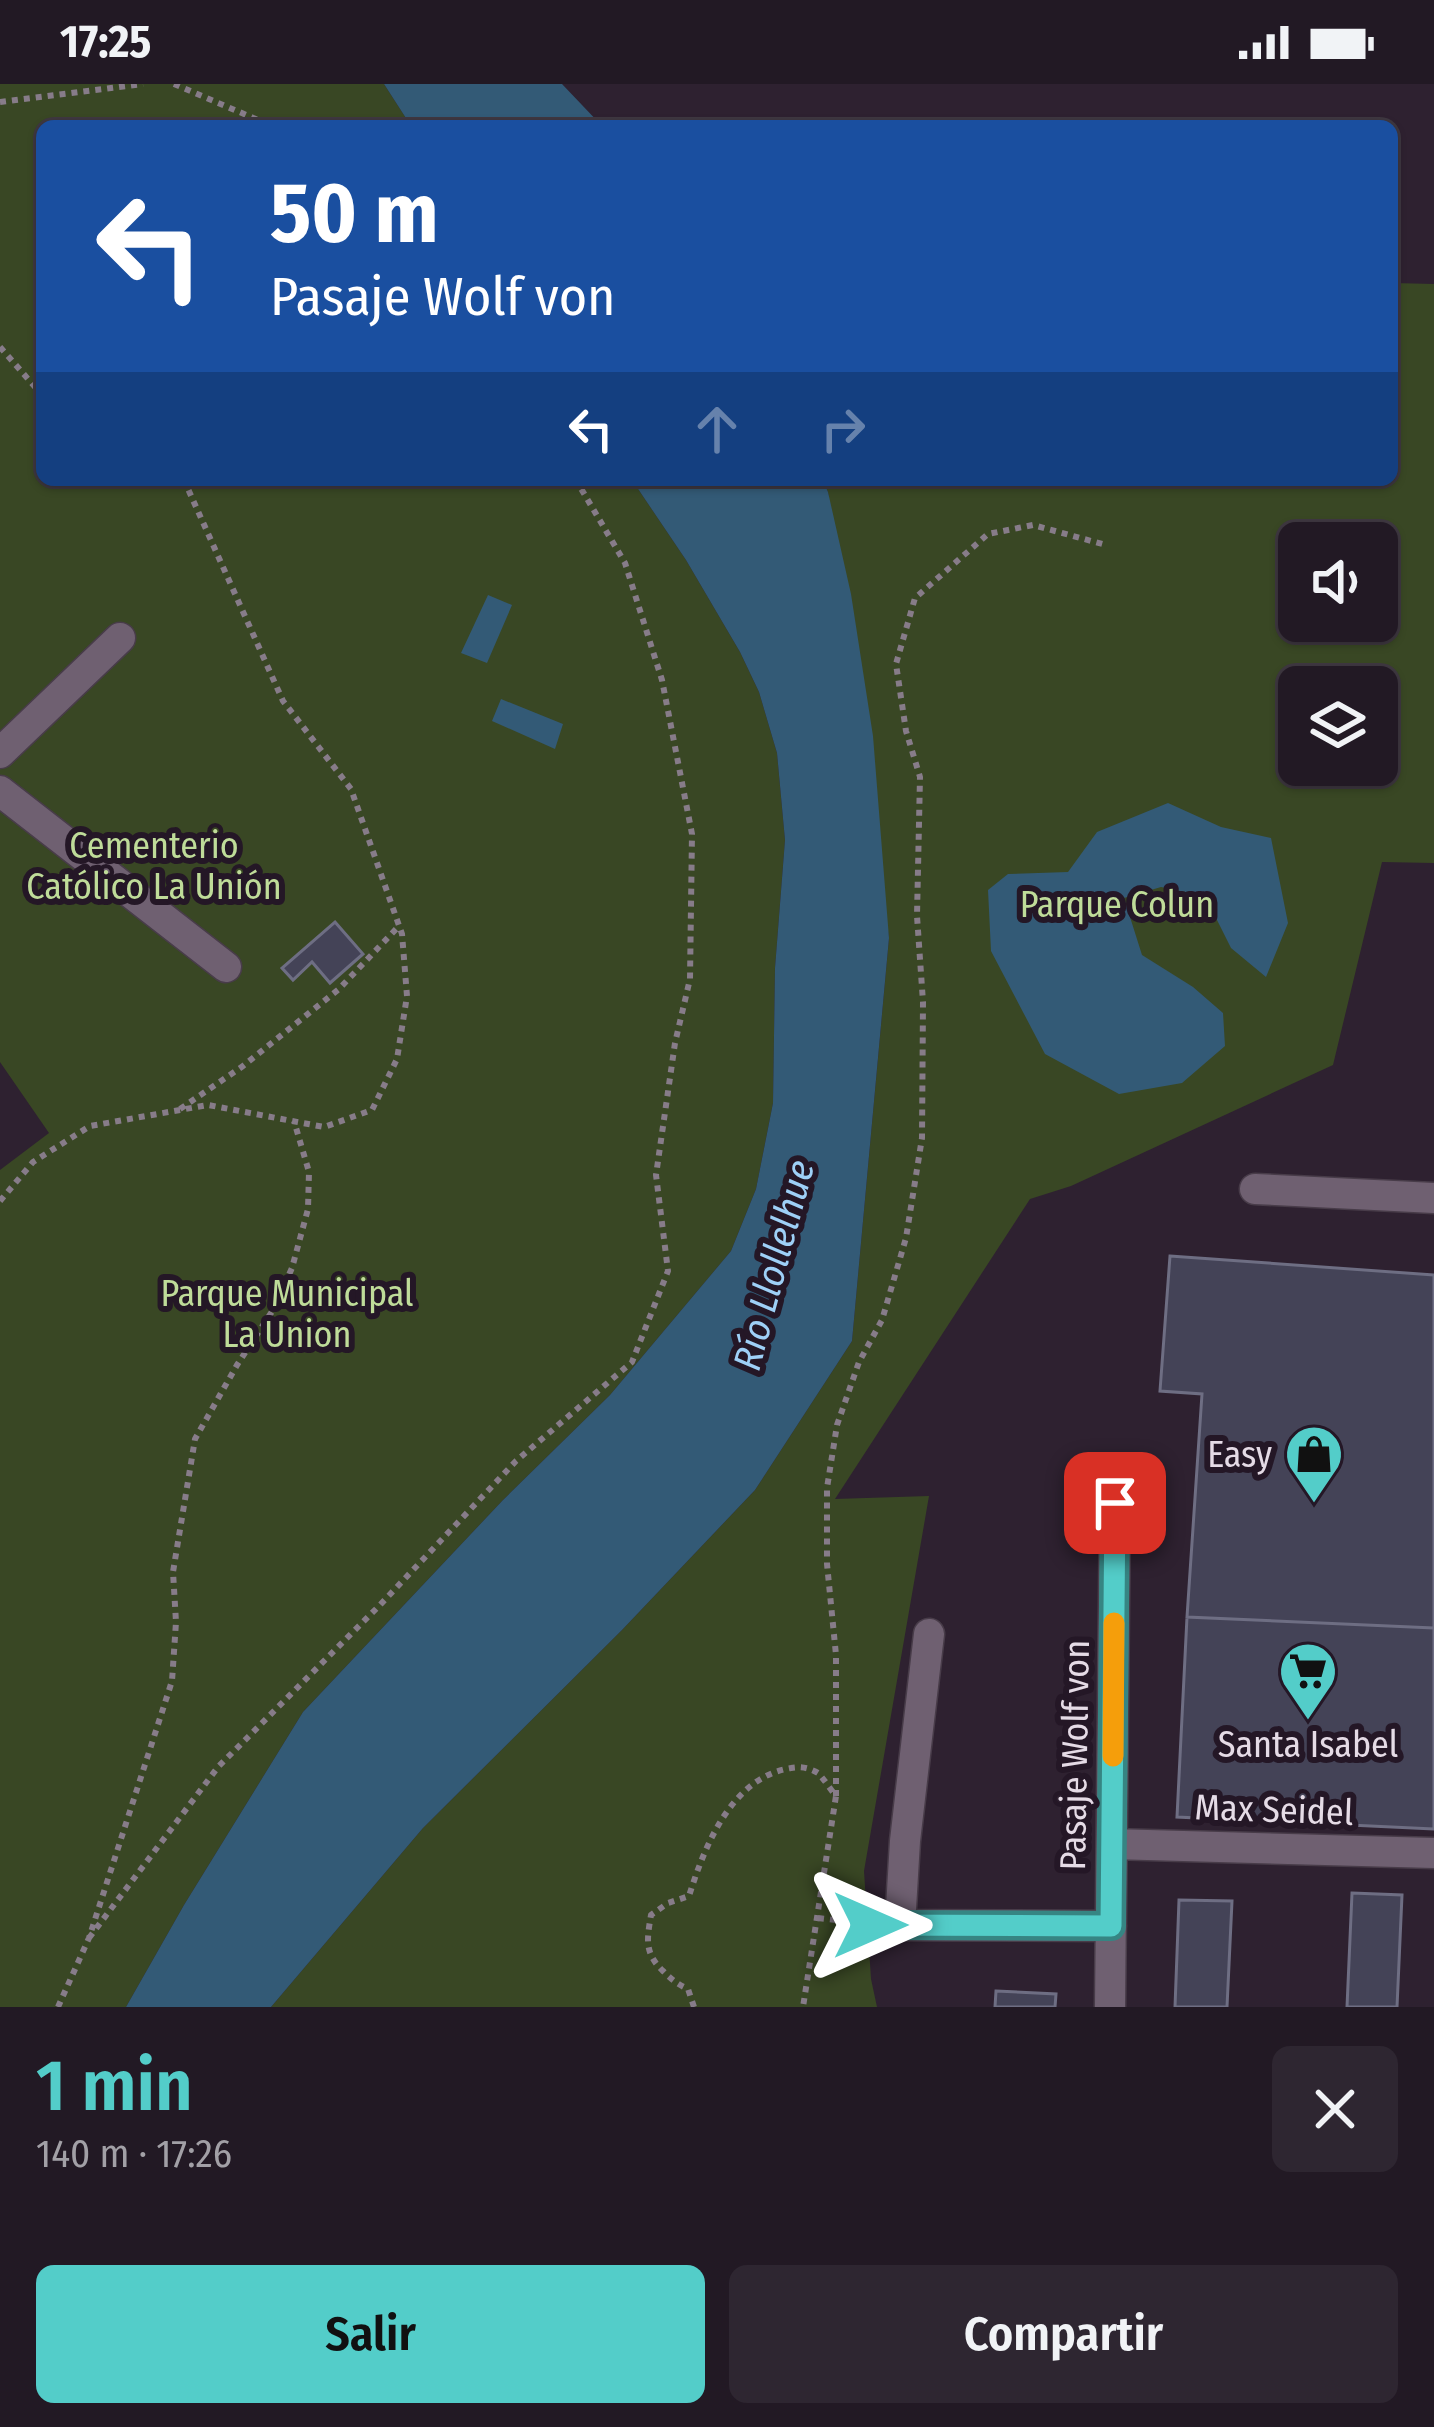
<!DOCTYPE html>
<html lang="es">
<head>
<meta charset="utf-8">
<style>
	:root { --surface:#221924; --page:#2e2631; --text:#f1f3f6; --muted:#a2a0a6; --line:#3f3841; --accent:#53cdc9 }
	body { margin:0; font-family:"Fira Sans Condensed",sans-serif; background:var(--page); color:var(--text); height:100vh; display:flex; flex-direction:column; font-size:45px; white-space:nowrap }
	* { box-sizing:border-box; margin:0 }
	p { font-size:39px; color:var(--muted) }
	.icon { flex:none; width:66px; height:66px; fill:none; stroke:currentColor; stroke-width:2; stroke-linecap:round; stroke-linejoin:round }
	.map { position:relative; height:1923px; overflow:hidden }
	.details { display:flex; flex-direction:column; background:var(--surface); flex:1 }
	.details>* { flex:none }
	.top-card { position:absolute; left:36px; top:36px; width:1362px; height:366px; border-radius:18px; box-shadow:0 3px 9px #0004,0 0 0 3px var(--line); background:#1a4fa0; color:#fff; overflow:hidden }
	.buttons { position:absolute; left:1278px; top:438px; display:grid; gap:24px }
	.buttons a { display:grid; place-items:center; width:120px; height:120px; border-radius:18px; background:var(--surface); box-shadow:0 3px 9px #0004,0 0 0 3px var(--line); font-size:60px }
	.pin { position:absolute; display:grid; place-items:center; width:102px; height:102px; color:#fff; margin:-51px; border-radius:24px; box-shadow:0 6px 18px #0006 }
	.me { position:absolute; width:132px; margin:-66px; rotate:90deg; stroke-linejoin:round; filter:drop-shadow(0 0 9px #0008) }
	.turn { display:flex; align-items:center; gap:42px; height:252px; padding:0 36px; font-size:54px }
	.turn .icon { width:156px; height:156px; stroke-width:2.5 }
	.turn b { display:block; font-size:84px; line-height:102px }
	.lanes { display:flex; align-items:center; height:114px; padding:0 36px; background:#0003; justify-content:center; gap:60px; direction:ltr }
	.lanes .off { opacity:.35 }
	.round { display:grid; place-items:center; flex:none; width:126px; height:126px; border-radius:18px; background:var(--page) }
	.headline { display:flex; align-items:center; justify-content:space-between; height:204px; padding:0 36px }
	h1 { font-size:72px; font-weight:600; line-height:90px; color:var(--accent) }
	.cta { display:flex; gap:24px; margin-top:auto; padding:24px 36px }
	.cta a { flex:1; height:138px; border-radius:18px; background:var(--accent); color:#111; font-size:48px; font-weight:600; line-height:138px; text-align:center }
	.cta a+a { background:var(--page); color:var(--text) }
	.status { display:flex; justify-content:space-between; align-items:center; height:84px; padding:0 60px; background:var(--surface); direction:ltr }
	.status svg { height:33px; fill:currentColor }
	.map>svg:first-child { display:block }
</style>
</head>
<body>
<div class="status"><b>17:25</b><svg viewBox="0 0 49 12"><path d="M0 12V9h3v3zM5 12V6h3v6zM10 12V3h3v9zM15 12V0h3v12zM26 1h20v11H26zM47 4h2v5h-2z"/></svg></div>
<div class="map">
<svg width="1434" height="1923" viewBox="0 0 1434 1923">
	<rect width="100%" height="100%" fill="#2e2130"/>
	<path fill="#394724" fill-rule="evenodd" d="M0,0H384L411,42H42V396H632L686,476L740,568L759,608L777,669L785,756L775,884L773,1019L756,1105L731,1167L610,1311L503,1416L303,1628L184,1821L126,1923H0V1086L49,1049L0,978Z
		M1392,199L1434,200V779L1382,778L1333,981L1071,1102L1030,1115L835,1415L929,1412L864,1787L871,1895L877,1923H271L423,1744L622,1546L755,1406L852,1257L889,854L828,408L823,396H1392ZM1299,459H1377V537H1299ZM1299,603H1377V681H1299Z"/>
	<path fill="#335a76" d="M384,0H562L602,42H411Z
		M632,396H823L828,408L851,510L873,652L889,854L852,1257L755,1406L622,1546L423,1744L271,1923H126L184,1821L303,1628L503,1416L610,1311L731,1167L756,1105L773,1019L775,884L785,756L777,669L759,608L740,568L686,476Z
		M488,511L512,521L487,579L461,569Z
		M501,615L563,640L555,665L492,637Z
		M1168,719L1221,743L1271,754L1288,839L1266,893L1231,864L1205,812L1161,803L1124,814L1142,871L1193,903L1223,929L1225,962L1182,999L1119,1010L1045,970L991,867L988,806L1008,790L1068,788L1097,748Z"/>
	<path fill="#444357" stroke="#6e6e83" stroke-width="3" d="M335,838L363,870L330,899L312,878L293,896L282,884Z
		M1170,1172L1434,1191V1544L1187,1533L1202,1310L1160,1307Z
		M1187,1533L1434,1544V1745L1177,1733Z
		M1352,1809L1402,1811L1397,1923H1347Z
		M1179,1816L1232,1817L1227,1923H1175Z
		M996,1907L1056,1910L1055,1923H995Z"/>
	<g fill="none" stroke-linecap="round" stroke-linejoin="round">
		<g stroke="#483c49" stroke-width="33">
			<path id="minor" d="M0,669L120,554
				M0,707L226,883
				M1255,1105L1434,1114
				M1112,1760L1434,1769
				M870,1841L1111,1842
				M900,1841L905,1757L929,1550
				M1110,1923L1115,1419"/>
		</g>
		<path stroke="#877c89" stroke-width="6" stroke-dasharray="6 6" stroke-linecap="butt" d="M174,0L272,42
			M0,18L143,0
			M0,263L42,311
			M180,1025L243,982L339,905L399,842
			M0,1117L33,1078L90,1042L208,1021L324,1043L372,1026L397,975L407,912L402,850L351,705L283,617L184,396
			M836,1712V1571L827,1480V1404L837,1341L859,1278L882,1236L906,1154L922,1054L923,918L917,832L920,693L906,647L896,580L915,514L988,450L1033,441L1106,461
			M818,1834L844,1837
			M89,1854L218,1683L378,1523L516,1377L632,1278L668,1187L656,1091L675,959L690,895L692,750L662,596L625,479L576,396
			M58,1923L89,1854L172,1597L176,1538L173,1488L195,1355L237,1281L273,1226L292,1184L308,1125L309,1088L294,1037
			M694,1923L688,1905C677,1900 671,1895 663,1887C644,1869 647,1855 651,1831L668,1819L689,1812C705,1761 732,1693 791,1684C800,1682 810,1684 818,1689C824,1695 830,1705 836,1712L803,1923"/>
		<use href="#minor" stroke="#6f6071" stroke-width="30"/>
	</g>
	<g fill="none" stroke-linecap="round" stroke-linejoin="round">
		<g stroke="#368583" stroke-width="30">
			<path id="route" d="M870,1841L1111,1842L1115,1419"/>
		</g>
		<use href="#route" stroke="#53cdc9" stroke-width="21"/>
		<path stroke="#f59e0b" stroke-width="21" d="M1113,1672L1114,1539"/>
	</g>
	<defs>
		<g id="shop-pin" transform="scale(3)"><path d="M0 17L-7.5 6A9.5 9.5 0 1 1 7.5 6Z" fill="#53cdc9" stroke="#241726"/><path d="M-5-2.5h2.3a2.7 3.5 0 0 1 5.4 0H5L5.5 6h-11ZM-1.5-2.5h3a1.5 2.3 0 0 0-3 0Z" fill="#111"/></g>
		<g id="supermarket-pin" transform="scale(3)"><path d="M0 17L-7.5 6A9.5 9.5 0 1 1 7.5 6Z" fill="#53cdc9" stroke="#241726"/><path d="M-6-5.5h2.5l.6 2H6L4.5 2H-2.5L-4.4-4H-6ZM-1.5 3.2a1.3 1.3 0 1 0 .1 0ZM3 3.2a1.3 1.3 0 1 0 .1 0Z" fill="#111"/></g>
	</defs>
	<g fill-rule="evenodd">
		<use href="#shop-pin" x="1314" y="1370"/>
		<use href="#supermarket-pin" x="1308" y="1587"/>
	</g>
	<g text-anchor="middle" stroke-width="12" stroke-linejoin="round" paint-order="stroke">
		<g font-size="36" fill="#bfdc99" stroke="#241726">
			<text x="154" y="774">Cementerio<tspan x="154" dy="41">Católico La Unión</tspan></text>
			<text x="1117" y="833">Parque Colun</text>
			<text x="287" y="1222">Parque Municipal<tspan x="287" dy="41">La Union</tspan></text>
		</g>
		<g font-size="36" fill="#e5dbe6" stroke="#241726" text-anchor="end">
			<text x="1272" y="1383">Easy</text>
			<text x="1308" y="1673" text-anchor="middle">Santa Isabel</text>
		</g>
		<g font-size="36" fill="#e5dbe6" stroke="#241726">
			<text transform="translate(1074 1671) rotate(-89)" y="13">Pasaje Wolf von</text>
			<text transform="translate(1274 1725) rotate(2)" y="13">Max Seidel</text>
		</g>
		<g font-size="39" font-style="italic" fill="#9ed0f7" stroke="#241726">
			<text transform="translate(773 1181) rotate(-75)" y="14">Río Llollelhue</text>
		</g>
	</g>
</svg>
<div class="buttons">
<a><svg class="icon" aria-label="sound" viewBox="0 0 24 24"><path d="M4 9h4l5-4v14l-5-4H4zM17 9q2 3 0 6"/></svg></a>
<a><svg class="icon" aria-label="layers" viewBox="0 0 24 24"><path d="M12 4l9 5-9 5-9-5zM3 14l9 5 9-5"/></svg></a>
</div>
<div class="pin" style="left:1115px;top:1419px;background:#d93025"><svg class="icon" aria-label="arrive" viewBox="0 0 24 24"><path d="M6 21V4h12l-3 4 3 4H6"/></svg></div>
<svg class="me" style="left:870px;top:1841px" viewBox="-20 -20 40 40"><path d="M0-17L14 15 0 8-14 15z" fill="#53cdc9" stroke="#fff" stroke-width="4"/></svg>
<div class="top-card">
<div class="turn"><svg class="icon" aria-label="left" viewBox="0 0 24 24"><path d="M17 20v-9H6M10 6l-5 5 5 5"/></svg><div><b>50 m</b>Pasaje Wolf von</div></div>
<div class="lanes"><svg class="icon" aria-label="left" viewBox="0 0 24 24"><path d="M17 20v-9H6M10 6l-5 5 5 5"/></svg><svg class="icon off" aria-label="ahead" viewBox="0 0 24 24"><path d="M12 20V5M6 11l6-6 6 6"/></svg><svg class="icon off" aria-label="right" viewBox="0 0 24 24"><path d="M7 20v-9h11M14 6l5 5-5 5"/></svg></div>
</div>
</div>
<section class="details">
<div class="headline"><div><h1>1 min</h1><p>140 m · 17:26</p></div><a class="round"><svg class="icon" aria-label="close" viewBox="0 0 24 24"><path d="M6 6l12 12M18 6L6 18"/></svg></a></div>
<div class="cta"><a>Salir</a><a>Compartir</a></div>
</section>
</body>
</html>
